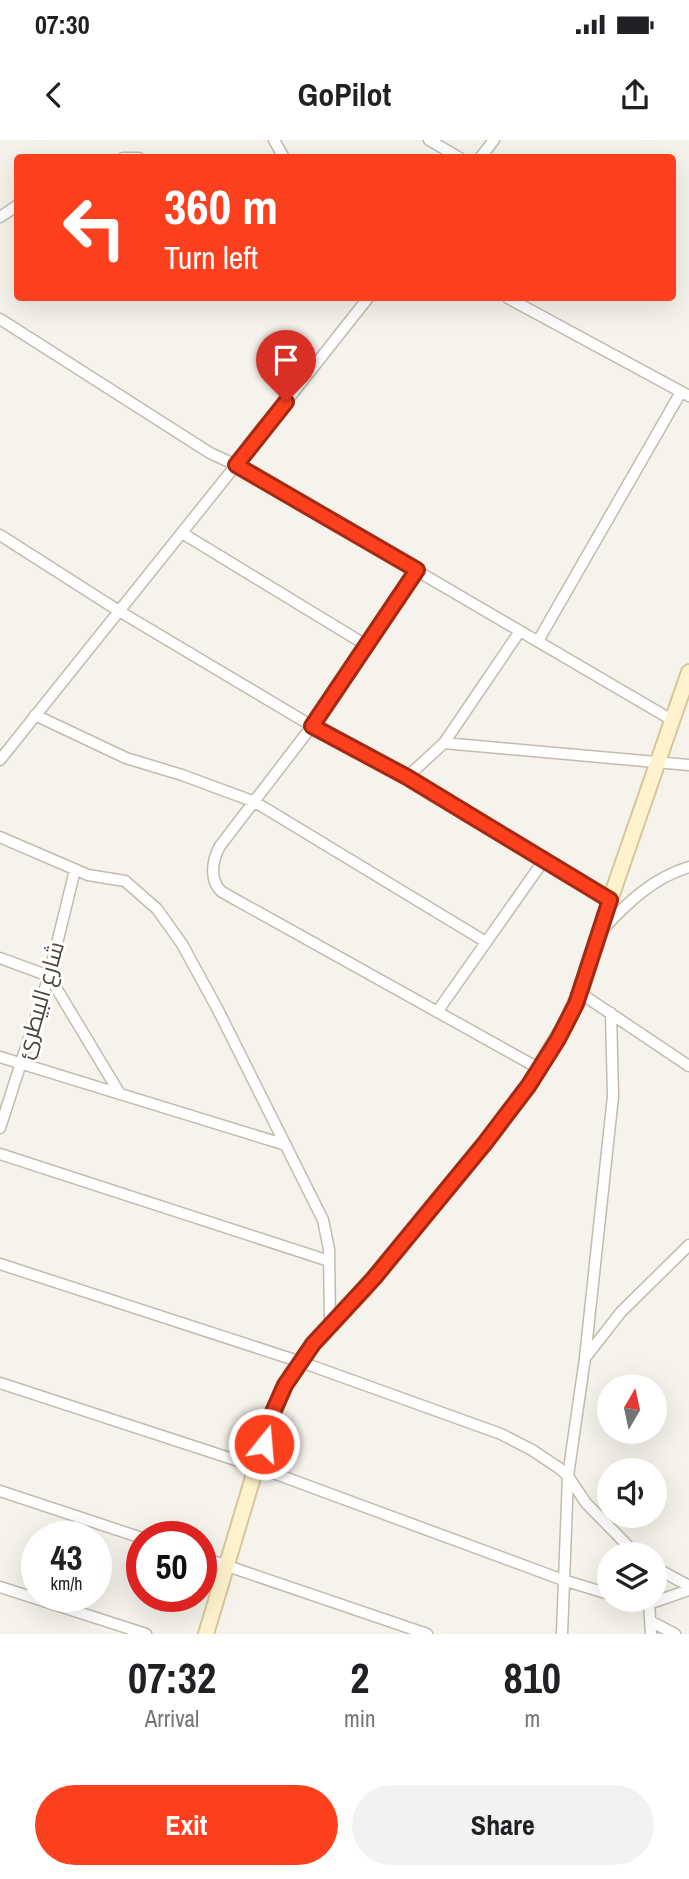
<!DOCTYPE html>
<html lang="en">
<head>
<meta charset="utf-8">
<style>
	:root { --surface:#fff; --page:#f2f2f2; --text:#202124; --muted:#757577; --accent:#fc3f1d }
	body { margin:0; font-family:"Archivo Narrow",Cairo,sans-serif; background:var(--page); color:var(--text); height:100vh; display:flex; flex-direction:column; font-size:26px; white-space:nowrap }
	* { box-sizing:border-box; margin:0 }
	p { font-size:23px; color:var(--muted) }
	.icon { flex:none; width:38px; height:38px; fill:none; stroke:currentColor; stroke-width:2; stroke-linecap:round; stroke-linejoin:round }
	.map { position:relative; height:1494px; overflow:hidden }
	.sheet { display:flex; flex-direction:column; background:var(--surface); flex:1 }
	.sheet>* { flex:none }
	.guide { position:absolute; left:14px; top:14px; width:662px; height:147px; border-radius:7px; box-shadow:0 7px 28px #0002; background:#fc3f1d; color:#fff; overflow:hidden }
	.needle { width:46px; rotate:9deg }
	.buttons { position:absolute; left:597px; top:1234px; display:grid; gap:14px }
	.buttons a { display:grid; place-items:center; width:70px; height:70px; border-radius:50%; background:var(--surface); box-shadow:0 7px 28px #0002; font-size:35px }
	.speed { position:absolute; left:21px; top:1381px; display:flex; gap:14px; font-size:35px; font-weight:700; text-align:center }
	.speed>* { display:grid; place-content:center; width:91px; height:91px; border-radius:50%; background:var(--surface); box-shadow:0 7px 28px #0002; line-height:1 }
	.speed small { font-size:18px; font-weight:400 }
	.speed .limit { border:10px solid #d22; background:#fff; color:#111 }
	.pin { position:absolute; display:grid; place-items:center; width:60px; height:60px; color:#fff; margin:-72px -30px; border-radius:50% 50% 50% 0; rotate:-45deg; box-shadow:0 0 7px #0007 }
	.pin .icon { rotate:45deg }
	.me { position:absolute; width:77px; margin:-38px; rotate:17deg; stroke-linejoin:round; filter:drop-shadow(0 0 5px #0008) }
	.turn { display:flex; align-items:center; gap:24px; height:147px; padding:0 35px; font-size:32px }
	.turn .icon { width:91px; height:91px; stroke-width:2.5 }
	.turn b { display:block; font-size:49px; line-height:60px }
	.eta { display:flex; justify-content:space-evenly; align-items:center; height:119px; text-align:center }
	.eta b { font-size:42px; font-weight:700; line-height:49px }
	.cta { display:flex; gap:14px; margin-top:auto; padding:14px 35px }
	.cta a { flex:1; height:80px; border-radius:42px; background:var(--accent); color:#fff; font-size:28px; font-weight:700; line-height:80px; text-align:center }
	.cta a+a { background:var(--page); color:var(--text) }
	.status { display:flex; justify-content:space-between; align-items:center; height:49px; padding:0 35px; background:var(--surface); direction:ltr }
	.status svg { height:19px; fill:currentColor }
	header { display:flex; justify-content:space-between; align-items:center; height:91px; padding:0 35px; background:var(--surface); font-size:32px; font-weight:700 }
	.map>svg:first-child { display:block }
</style>
</head>
<body>
<div class="status"><b>07:30</b><svg viewBox="0 0 49 12"><path d="M0 12V9h3v3zM5 12V6h3v6zM10 12V3h3v9zM15 12V0h3v12zM26 1h20v11H26zM47 4h2v5h-2z"/></svg></div>
<header><svg class="icon" aria-label="back" viewBox="0 0 24 24"><path d="M15 5l-7 7 7 7"/></svg>GoPilot<svg class="icon" aria-label="share" viewBox="0 0 24 24"><path d="M12 15V3M7 8l5-5 5 5M5 13v7h14v-7"/></svg></header>
<div class="map">
<svg width="689" height="1494" viewBox="0 0 689 1494">
	<rect width="100%" height="100%" fill="#f6f3ec"/>
	<g fill="none" stroke-linecap="round" stroke-linejoin="round">
		<g stroke="#c2bbae" stroke-width="13">
			<path id="minor" d="M274,0L284,18
				M429,0L460,18
				M123,18H139
				M480,18L494,0
				M0,77L18,65
				M508,158L689,256
				M0,179L210,313L236,325L672,580
				M182,393L366,505
				M0,395L119,471L312,586L407,637L610,760
				M417,430L312,586L220,706C212,720 209,741 222,752L540,929
				M538,501L681,252
				M35,575L126,618L182,635L255,662L486,802
				M444,603L689,625
				M0,620L236,325L368,158
				M407,637L444,603L520,491
				M0,697L88,735L125,741L157,769L182,804L218,870L323,1080L329,1109L330,1184
				M603,789C628,762 653,738 689,727
				M0,818L49,836L120,954
				M580,853L689,926
				M437,872L544,720
				M0,917L286,1005
				M0,988L49,836L75,730
				M0,1014L329,1121
				M0,1124L301,1222L501,1294L532,1310L559,1328L568,1336L586,1363L636,1414
				M585,1218L621,1172L689,1105
				M0,1243L257,1327L563,1440L609,1454
				M0,1351L142,1398
				M201,1417L427,1494
				M654,1427L689,1446
				M0,1447L146,1494
				M630,1460L654,1462L689,1450
				M649,1463L651,1494
				M650,1481L675,1494
				M562,1494L568,1336L585,1218L613,956L611,873"/>
		</g>
		<g stroke="#d6c79b" stroke-width="18">
			<path id="secondary" d="M206,1494L270,1281L285,1245L313,1204L363,1151L485,1003L529,945L566,884L580,853L610,760L689,532"/>
		</g>
		<use href="#minor" stroke="#fff" stroke-width="10"/>
		<use href="#secondary" stroke="#fff3cd" stroke-width="14"/>
	</g>
	<g fill="none" stroke-linecap="round" stroke-linejoin="round">
		<g stroke="#a42913" stroke-width="18">
			<path id="route" d="M264,1304L273,1272L285,1245L313,1204L374,1138L485,1003L529,945L558,899L576,864L610,760L407,637L312,586L417,430L236,325L286,262"/>
		</g>
		<use href="#route" stroke="#fc3f1d" stroke-width="12"/>
	</g>
	<g text-anchor="middle" stroke-width="6" stroke-linejoin="round" paint-order="stroke">
		<g font-size="23" fill="#4b4439" stroke="#fff">
			<text transform="translate(40 860) rotate(-74)" y="8">شارع البيطرئ</text>
		</g>
	</g>
</svg>
<div class="buttons">
<a><svg class="needle" viewBox="-14 -14 28 28"><path d="M0-13l5 13h-10z" fill="#e53935"/><path d="M0 13l5-13h-10z" fill="#757577"/></svg></a>
<a><svg class="icon" aria-label="sound" viewBox="0 0 24 24"><path d="M4 9h4l5-4v14l-5-4H4zM17 9q2 3 0 6"/></svg></a>
<a><svg class="icon" aria-label="layers" viewBox="0 0 24 24"><path d="M12 4l9 5-9 5-9-5zM3 14l9 5 9-5"/></svg></a>
</div>
<div class="speed"><div>43<small>km/h</small></div><div class="limit">50</div></div>
<div class="pin" style="left:286px;top:262px;background:#d93025"><svg class="icon" aria-label="arrive" viewBox="0 0 24 24"><path d="M6 21V4h12l-3 4 3 4H6"/></svg></div>
<svg class="me" style="left:264px;top:1304px" viewBox="-20 -20 40 40"><circle r="17" fill="#fc3f1d" stroke="#fff" stroke-width="3"/><path d="M0-11L8 9 0 5-8 9z" fill="#fff"/></svg>
<div class="guide">
<div class="turn"><svg class="icon" aria-label="left" viewBox="0 0 24 24"><path d="M17 20v-9H6M10 6l-5 5 5 5"/></svg><div><b>360 m</b>Turn left</div></div>
</div>
</div>
<section class="sheet">
<div class="eta">
<div><b>07:32</b><p>Arrival</p></div>
<div><b>2</b><p>min</p></div>
<div><b>810</b><p>m</p></div>
</div>
<div class="cta"><a>Exit</a><a>Share</a></div>
</section>
</body>
</html>
